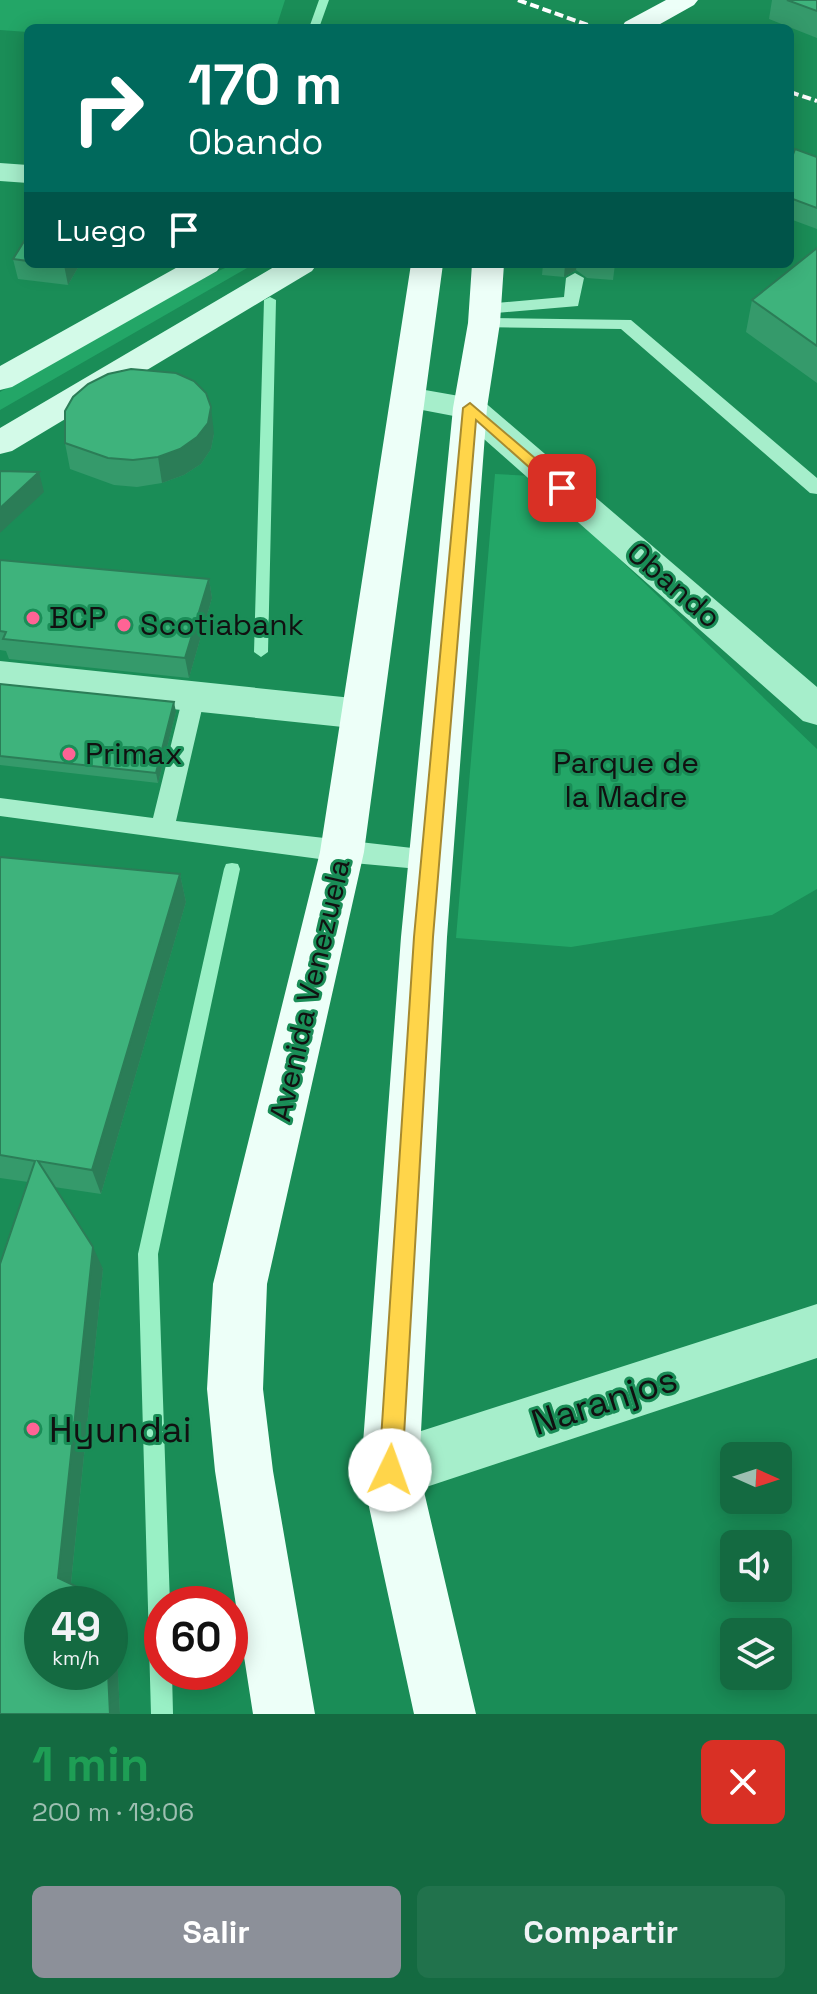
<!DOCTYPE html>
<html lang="es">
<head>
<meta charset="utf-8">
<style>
	:root { --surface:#146a41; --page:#21724c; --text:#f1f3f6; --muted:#9dbfb1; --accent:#8c9099 }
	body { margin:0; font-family:"Space Grotesk",sans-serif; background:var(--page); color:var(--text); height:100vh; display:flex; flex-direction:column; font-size:30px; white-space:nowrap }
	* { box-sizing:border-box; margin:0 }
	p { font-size:26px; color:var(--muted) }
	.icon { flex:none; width:44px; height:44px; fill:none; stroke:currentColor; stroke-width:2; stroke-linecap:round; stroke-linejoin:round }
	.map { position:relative; height:1714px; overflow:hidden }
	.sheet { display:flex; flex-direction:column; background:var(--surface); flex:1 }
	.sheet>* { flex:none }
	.banner { position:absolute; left:24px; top:24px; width:770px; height:244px; border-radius:12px; box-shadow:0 4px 20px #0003; background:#00695c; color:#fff; overflow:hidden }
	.needle { width:52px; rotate:93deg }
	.tools { position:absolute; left:720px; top:1442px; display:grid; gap:16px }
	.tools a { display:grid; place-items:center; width:72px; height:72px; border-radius:12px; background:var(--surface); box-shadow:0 4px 20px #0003; font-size:40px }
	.speed { position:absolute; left:24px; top:1586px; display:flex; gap:16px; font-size:40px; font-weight:700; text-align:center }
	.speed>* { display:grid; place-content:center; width:104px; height:104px; border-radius:50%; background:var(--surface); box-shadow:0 4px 20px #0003; line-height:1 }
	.speed small { font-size:20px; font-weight:400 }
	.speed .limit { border:12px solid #d22; background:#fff; color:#111 }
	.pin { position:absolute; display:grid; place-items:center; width:68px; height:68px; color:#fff; margin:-34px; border-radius:16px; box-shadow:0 4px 12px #0006 }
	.me { position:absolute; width:88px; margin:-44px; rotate:3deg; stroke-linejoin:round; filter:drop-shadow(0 0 6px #0008) }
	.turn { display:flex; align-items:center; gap:28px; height:168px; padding:0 32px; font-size:36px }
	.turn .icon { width:104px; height:104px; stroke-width:2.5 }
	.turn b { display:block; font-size:56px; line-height:68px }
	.then { display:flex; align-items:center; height:76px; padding:0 32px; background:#0003; gap:16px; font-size:30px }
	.round { display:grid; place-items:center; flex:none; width:84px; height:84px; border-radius:12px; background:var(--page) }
	.head { display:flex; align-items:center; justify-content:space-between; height:136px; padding:0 32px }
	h1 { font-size:48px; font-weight:700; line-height:60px; color:#1e9e55 }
	.cta { display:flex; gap:16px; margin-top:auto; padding:16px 32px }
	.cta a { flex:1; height:92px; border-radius:12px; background:var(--accent); color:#fff; font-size:32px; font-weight:700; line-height:92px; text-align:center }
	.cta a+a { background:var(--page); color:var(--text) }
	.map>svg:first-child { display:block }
</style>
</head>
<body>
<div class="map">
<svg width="817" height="1714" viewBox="0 0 817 1714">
	<rect width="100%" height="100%" fill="#1a8d57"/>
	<path fill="#23a667" d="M0,0H285L276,28H28V32L0,30Z
		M234,264H254L0,410V392L205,277Z
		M495,474L533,476L817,749V889L772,915L571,947L456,938Z"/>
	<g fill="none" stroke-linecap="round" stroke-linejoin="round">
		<path fill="#99f0c5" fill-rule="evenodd" d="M319,0H329L319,28H309Z
			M270,297L276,300L268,652L261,657L254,652L264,300Z
			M232,863L238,864L240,869L158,1254L170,1604H162V1672H172L173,1714H151L138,1254L224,869L226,864Z"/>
		<path fill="#a6eecb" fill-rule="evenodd" d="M575,273L584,278L578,306L485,314L476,309L485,304L564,297L566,278Z
			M484,318L631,320L817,478V494L810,493L621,329L478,327L475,323L478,319Z
			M194,688L202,690L205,696L176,821L430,850L438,853L442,860L438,867L430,870L342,862L0,816V798L153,818L183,696L186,690Z"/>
		<path fill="#a6eecb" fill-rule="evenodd" d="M0,163L28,165V183L0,181Z
			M408,387L482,400L817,687V725L803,721L459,417L396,405L391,398L396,391Z
			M0,661L362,699L376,703L382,714L376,725L362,729L0,691Z
			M817,1304V1358L390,1499L370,1490L361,1470L370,1450L390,1441Z"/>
		<path fill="#d3fae8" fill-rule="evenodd" d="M183,264H222L217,271L12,387L0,390V366Z
			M279,264H317L312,271L12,451L0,454V428Z"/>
		<path fill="#edfff8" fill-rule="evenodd" d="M666,0H698L694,5L653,28H621L625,22Z
			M411,264H443L364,852L267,1284L263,1389L273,1471L315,1714H253L215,1471L207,1389L213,1284L320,852Z
			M472,264H504L500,323L487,408L447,937L419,1470L476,1714H414L361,1470L401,937L453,408L468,323Z"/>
		<path stroke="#fff" stroke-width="4" stroke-dasharray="9 4" stroke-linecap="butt" d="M518,0L596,28
			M790,92L817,101"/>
	</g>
	<path fill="#359a6b" d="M772,0H817V38L769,19Z
		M817,157V229L790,219V163Z
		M28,235V264H80L68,285L18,279L13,259Z
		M817,248V383L746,332L752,300Z
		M82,264H120L118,268Z
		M543,264H615L613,280L587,278L576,270L564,277L542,275Z
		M214,434L211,449L201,464L184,475L162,483L137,487L114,485L70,469L65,443Z
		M0,560L209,579L212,598L189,678L9,659L6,651L0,650Z
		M0,684L176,712L158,783L0,765Z
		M0,857L180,874L186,902L101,1194L54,1187L103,1269L71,1584L105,1600L108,1604H42L110,1672V1606L115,1614L120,1714H0L28,1182L0,1178Z"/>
	<path fill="#2b7d57" d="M65,264H80L68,285L64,265Z
		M565,264H577L576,270L564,277Z
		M211,407L214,434L211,449L201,464L184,475L162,483L158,457Z
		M39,472L44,492L0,533V508Z
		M209,579L212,598L189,678L185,658Z
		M174,702L176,712L158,783L156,773Z
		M180,874L186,902L101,1194L92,1170Z
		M93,1247L103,1269L70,1593L58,1578Z
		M110,1606L115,1614L120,1714H110L108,1672H110Z"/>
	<path fill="#3eb37c" stroke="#2b7d57" stroke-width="2" d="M787,0H817V11Z
		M795,149L817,157V208L790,198V163Z
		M28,235V261L13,259Z
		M817,248V346L752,300Z
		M131,369L176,373L194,381L206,393L211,407L208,423L197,437L180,449L158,457L133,460L108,458L65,443V411L73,397L88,384L108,374Z
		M0,471L39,472L0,508Z
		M0,560L209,579L185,658L3,639L6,632L0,631Z
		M0,684L174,702L156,773L0,756Z
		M0,857L180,874L92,1170L38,1161L93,1247L58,1578L105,1600V1604H42V1672H108L110,1714H0V1264L35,1161L0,1155Z"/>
	<path fill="#ffd54a" stroke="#a68a30" stroke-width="2" d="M470,403L570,488L562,493L557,492L476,420L433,937L402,1470L399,1479L390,1482L382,1479L379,1470L414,937L463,408Z"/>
	<g fill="#ff6395" stroke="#1a8d57" stroke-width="3">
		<circle cx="33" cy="618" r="8"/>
		<circle cx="124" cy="625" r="8"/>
		<circle cx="69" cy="754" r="8"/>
		<circle cx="33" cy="1429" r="8"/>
	</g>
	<g text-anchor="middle" stroke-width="6" stroke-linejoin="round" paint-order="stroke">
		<g font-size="30" fill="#111" stroke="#1a8d57">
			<text transform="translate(674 585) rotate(41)" y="10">Obando</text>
			<text transform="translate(310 990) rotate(-77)" y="10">Avenida Venezuela</text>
		</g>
		<g font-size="30" fill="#111" stroke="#1a8d57" text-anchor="start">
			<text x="49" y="628">BCP</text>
			<text x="140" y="635">Scotiabank</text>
			<text x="85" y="764">Primax</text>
		</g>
		<g font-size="30" fill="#111" stroke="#1a8d57">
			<text x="626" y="773">Parque de<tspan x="626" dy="34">la Madre</tspan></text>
		</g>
		<g font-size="36" fill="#111" stroke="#1a8d57">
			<text transform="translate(604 1400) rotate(-18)" y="13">Naranjos</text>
		</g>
		<g font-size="36" fill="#111" stroke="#1a8d57" text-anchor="start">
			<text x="49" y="1442">Hyundai</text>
		</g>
	</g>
</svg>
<div class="tools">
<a><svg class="needle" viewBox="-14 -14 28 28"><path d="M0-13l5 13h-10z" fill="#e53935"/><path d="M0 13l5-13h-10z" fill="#9dbfb1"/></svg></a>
<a><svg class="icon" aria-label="sound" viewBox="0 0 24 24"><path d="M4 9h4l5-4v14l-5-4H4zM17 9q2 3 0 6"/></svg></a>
<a><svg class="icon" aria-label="layers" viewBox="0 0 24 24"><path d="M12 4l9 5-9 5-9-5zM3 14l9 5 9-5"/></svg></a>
</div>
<div class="speed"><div>49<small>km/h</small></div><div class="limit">60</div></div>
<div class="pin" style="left:562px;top:488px;background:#d93025"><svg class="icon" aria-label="arrive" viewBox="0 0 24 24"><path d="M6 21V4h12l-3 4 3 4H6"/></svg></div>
<svg class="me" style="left:390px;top:1470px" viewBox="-20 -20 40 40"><circle r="19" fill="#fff"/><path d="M0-13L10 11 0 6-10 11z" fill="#ffd54a"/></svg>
<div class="banner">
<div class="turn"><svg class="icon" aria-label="right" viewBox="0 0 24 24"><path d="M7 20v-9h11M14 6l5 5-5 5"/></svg><div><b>170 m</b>Obando</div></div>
<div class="then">Luego<svg class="icon" aria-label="arrive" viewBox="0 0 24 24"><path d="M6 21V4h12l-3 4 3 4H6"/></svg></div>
</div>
</div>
<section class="sheet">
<div class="head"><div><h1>1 min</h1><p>200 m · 19:06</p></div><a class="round" style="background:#d93025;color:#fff"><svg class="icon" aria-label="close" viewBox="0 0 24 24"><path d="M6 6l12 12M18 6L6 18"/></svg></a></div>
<div class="cta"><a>Salir</a><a>Compartir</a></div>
</section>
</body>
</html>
